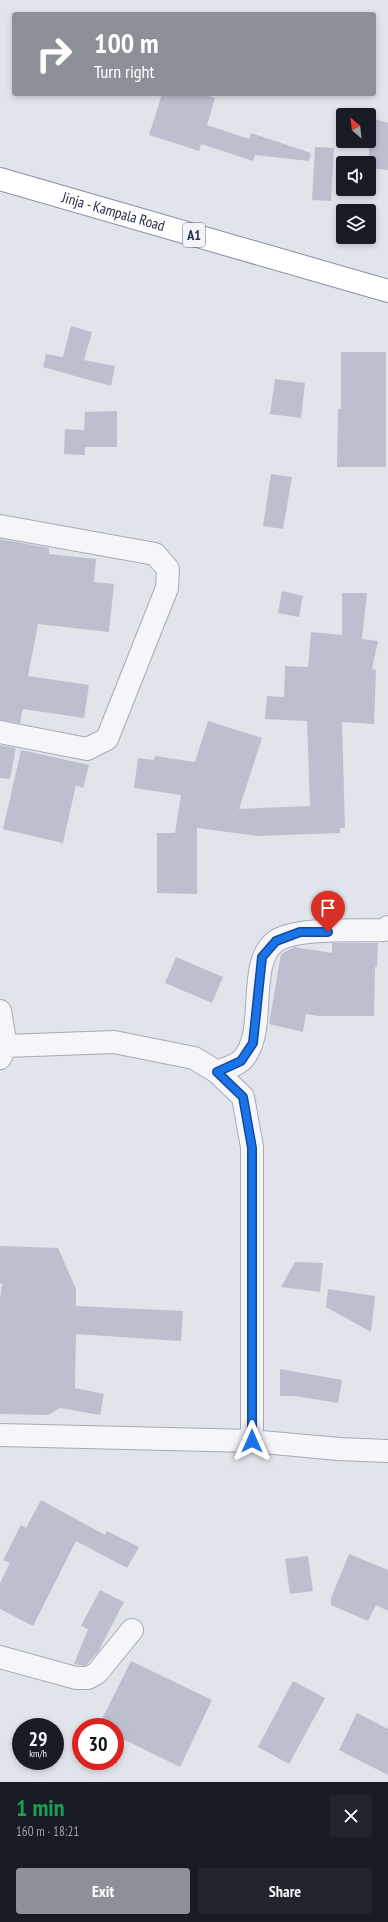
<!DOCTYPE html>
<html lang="en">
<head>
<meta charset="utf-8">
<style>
	:root { --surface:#171b24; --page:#20242c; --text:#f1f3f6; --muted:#9ea1a6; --accent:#8c9099 }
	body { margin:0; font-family:"PT Sans Narrow",sans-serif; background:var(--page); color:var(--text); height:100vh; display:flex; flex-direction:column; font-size:15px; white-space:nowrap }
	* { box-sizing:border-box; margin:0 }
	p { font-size:13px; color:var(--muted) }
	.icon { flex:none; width:22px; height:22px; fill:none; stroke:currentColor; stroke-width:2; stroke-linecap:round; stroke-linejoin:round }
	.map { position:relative; height:1782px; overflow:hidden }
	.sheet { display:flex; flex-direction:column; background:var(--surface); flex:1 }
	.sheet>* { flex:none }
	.top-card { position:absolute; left:12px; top:12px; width:364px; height:84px; border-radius:4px; box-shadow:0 2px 6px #0003; background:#8c9099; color:#fff; overflow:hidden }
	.needle { width:26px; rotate:332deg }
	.controls { position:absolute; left:336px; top:108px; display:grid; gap:8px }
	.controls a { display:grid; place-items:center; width:40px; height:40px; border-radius:4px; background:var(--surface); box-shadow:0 2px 6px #0003; font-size:20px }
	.speed { position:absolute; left:12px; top:1718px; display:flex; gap:8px; font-size:20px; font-weight:700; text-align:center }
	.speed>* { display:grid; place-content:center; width:52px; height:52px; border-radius:50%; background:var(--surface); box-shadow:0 2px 6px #0003; line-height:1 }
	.speed small { font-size:10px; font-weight:400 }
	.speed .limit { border:6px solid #d22; background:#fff; color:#111 }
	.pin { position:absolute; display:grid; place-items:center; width:34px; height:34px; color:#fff; margin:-41px -17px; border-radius:50% 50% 50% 0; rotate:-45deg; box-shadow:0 0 4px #0007 }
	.pin .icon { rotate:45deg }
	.me { position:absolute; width:44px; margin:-22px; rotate:0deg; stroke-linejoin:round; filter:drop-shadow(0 0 3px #0008) }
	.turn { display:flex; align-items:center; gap:14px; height:84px; padding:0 16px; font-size:18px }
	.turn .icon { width:52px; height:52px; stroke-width:2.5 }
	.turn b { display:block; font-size:28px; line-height:34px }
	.round { display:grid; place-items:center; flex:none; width:42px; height:42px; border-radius:4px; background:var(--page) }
	.headline { display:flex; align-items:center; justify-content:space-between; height:68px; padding:0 16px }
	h1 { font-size:24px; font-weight:700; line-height:30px; color:#1e9e55 }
	.action { display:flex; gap:8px; margin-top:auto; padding:8px 16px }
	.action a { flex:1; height:46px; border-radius:4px; background:var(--accent); color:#fff; font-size:16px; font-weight:700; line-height:46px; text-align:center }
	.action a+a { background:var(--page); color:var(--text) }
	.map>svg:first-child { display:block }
</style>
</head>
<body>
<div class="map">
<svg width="388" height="1782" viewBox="0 0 388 1782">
	<rect width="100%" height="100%" fill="#e2e4ec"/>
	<path fill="#bcbfcd" d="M162,94H203L215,98L207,125L249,139L251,133L311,153L309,161L255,155L253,161L201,144L199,151L149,135Z
		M369,117L388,123V170L369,168Z
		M315,147L334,148L331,201L312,200Z
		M71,326L92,332L84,360L115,366L111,386L43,367L46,354L63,357Z
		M341,352H386V467H337L338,409H341Z
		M275,379L305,383L301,418L270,414Z
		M117,411V447H85V455L64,454L65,429L84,430L85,412Z
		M271,474L292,477L283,529L263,526Z
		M0,539L49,548V554L96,559L94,582L114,584L109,632L38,624L28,676L89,685L84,718L23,709L20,723L0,720Z
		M282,591L303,596L299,617L278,613Z
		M342,593H367L362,639L378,641L372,669L376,670L374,724L342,722L345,828H340V833L258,836L197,828V894L157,893V833H175L181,795L134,788L138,758L154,760L155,756L195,762L208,721L262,738L239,809L310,806L307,721L265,719L267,696L284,697L285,666L308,667L311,632L342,635Z
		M0,745L16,748L10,779L0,778Z
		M21,750L89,765L83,788L76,785L63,843L3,829Z
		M332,943H378L377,967H375L374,1016H319L306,1014L303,1032L269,1024L281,954L294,947L332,953Z
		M176,957L223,977L212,1003L165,983Z
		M0,1246L58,1248L76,1289V1306L183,1311L181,1341L76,1334L75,1388L104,1394L100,1415L60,1408L48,1415L0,1414V1299L2,1284L0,1283Z
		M295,1262L323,1263L320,1292L281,1287Z
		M328,1289L375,1296L371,1332L326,1307Z
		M280,1369L342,1380L338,1403L295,1396H280Z
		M41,1500L105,1535L107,1531L139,1547L127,1568L76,1541L33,1626L0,1609V1583L10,1563L3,1560L21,1525L26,1528Z
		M349,1554L388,1570V1611L376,1605L368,1621L331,1605V1598Z
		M308,1556L313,1591L290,1594L285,1559Z
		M100,1590L124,1602L98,1652L85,1666L74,1664L88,1629L81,1626Z
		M131,1661L212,1700L180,1767L115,1735V1727H98Z
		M293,1681L325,1698L289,1764L258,1747Z
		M357,1713L388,1729V1775L339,1750Z"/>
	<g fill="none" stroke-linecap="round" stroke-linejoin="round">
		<g stroke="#a6aab7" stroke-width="24">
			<path id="minor" d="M0,526L155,554L168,569L167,588L107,739L87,749L0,732
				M0,1011L6,1046L0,1058
				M0,1050L6,1046L114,1042L194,1058L217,1072L243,1097L252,1147V1441
				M217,1072C224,1069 236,1066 242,1060C269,1032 245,963 276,941C296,927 358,931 384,930L388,927
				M0,1435L252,1441L339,1449L388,1451
				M0,1657L76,1678H88L97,1673L132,1630"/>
		</g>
		<g stroke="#888ea4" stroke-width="24">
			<g id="highway">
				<path id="s1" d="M0,179L388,291"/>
			</g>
		</g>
		<use href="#minor" stroke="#f6f6fa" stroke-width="22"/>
		<use href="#highway" stroke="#fff" stroke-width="22"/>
	</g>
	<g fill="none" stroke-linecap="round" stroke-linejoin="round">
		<g stroke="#114b97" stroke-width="10">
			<path id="route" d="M252,1441V1148L243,1097L217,1072L241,1061L253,1043L262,957L276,941L300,932H328"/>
		</g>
		<use href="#route" stroke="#1a73e8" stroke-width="7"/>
	</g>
	<g text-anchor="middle" stroke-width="4" stroke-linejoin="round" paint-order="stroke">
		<rect fill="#f2f4f9" stroke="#65697c" stroke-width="1" x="183" y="223" width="22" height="24" rx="3"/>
		<g font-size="14" font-weight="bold" fill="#282e46">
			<text x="194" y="240">A1</text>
		</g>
		<g font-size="15" fill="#282e46" stroke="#f2f4f9">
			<text dy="5" stroke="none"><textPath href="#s1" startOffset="118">Jinja - Kampala Road</textPath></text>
		</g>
	</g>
</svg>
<div class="controls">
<a><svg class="needle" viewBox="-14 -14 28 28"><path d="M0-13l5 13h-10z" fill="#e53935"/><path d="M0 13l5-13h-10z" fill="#9ea1a6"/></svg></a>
<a><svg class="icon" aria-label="sound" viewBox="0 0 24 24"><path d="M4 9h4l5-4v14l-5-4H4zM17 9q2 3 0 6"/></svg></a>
<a><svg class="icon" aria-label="layers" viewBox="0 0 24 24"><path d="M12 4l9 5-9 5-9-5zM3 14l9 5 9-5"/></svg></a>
</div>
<div class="speed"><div>29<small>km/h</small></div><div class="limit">30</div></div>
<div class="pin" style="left:328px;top:932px;background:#d93025"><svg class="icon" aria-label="arrive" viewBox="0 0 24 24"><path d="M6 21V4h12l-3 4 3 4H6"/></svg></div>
<svg class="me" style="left:252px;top:1441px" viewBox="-20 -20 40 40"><path d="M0-17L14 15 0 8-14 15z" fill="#1a73e8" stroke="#fff" stroke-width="4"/></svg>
<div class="top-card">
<div class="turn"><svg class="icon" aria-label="right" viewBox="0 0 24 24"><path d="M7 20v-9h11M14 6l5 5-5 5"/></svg><div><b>100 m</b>Turn right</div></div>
</div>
</div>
<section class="sheet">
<div class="headline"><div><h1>1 min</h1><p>160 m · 18:21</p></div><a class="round"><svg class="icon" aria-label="close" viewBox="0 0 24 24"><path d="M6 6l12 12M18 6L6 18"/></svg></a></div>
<div class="action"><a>Exit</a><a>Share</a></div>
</section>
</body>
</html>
